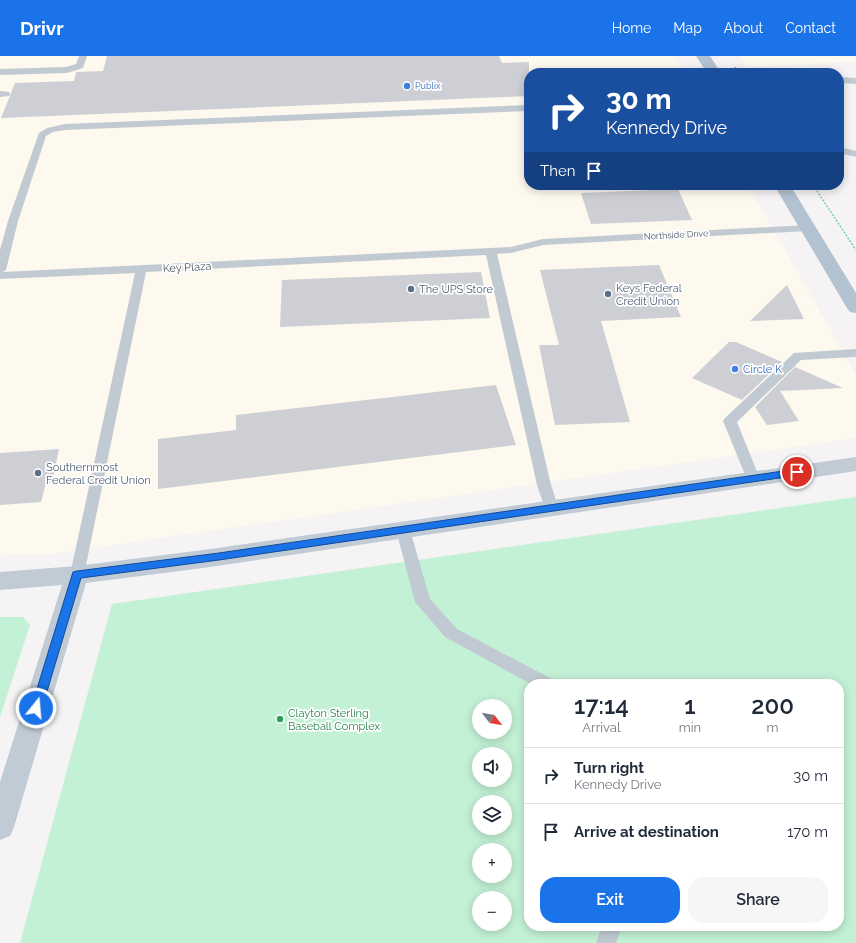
<!DOCTYPE html>
<html lang="en">
<head>
<meta charset="utf-8">
<style>
	:root { --surface:#fff; --page:#f6f6f7; --text:#1f2937; --muted:#747a83; --line:#e0e1e3; --accent:#1a73e8 }
	body { margin:0; font-family:Raleway,sans-serif; background:var(--page); color:var(--text); height:100vh; display:flex; flex-direction:column; font-size:15px; white-space:nowrap }
	* { box-sizing:border-box; margin:0 }
	p { font-size:13px; color:var(--muted) }
	.icon { flex:none; width:22px; height:22px; fill:none; stroke:currentColor; stroke-width:2; stroke-linecap:round; stroke-linejoin:round }
	.map { position:relative; flex:1; overflow:hidden }
	.drawer { position:absolute; left:524px; top:623px; width:320px; height:252px; display:flex; flex-direction:column; background:var(--surface); border-radius:16px; box-shadow:0 2px 10px #0003 }
	.drawer>* { flex:none }
	.top-card { position:absolute; left:524px; top:12px; width:320px; height:122px; border-radius:16px; box-shadow:0 2px 10px #0003; background:#1a4fa0; color:#fff; overflow:hidden }
	.needle { width:26px; rotate:121deg }
	.controls { position:absolute; left:472px; top:643px; display:grid; gap:8px }
	.controls a { display:grid; place-items:center; width:40px; height:40px; border-radius:50%; background:var(--surface); box-shadow:0 2px 10px #0003; font-size:20px }
	.pin { position:absolute; display:grid; place-items:center; width:34px; height:34px; color:#fff; margin:-17px; border:2px solid #fff; border-radius:50%; box-shadow:0 1px 4px #0007 }
	.me { position:absolute; width:44px; margin:-22px; rotate:17deg; stroke-linejoin:round; filter:drop-shadow(0 0 3px #0008) }
	.turn { display:flex; align-items:center; gap:14px; height:84px; padding:0 16px; font-size:18px }
	.turn .icon { width:52px; height:52px; stroke-width:2.5 }
	.turn b { display:block; font-size:28px; line-height:34px }
	.then { display:flex; align-items:center; height:38px; padding:0 16px; background:#0003; gap:8px; font-size:15px }
	.eta { display:flex; justify-content:space-evenly; align-items:center; height:68px; text-align:center }
	.eta b { font-size:24px; font-weight:600; line-height:28px }
	.primary-button { display:flex; gap:8px; margin-top:auto; padding:8px 16px }
	.primary-button a { flex:1; height:46px; border-radius:16px; background:var(--accent); color:#fff; font-size:16px; font-weight:600; line-height:46px; text-align:center }
	.primary-button a+a { background:var(--page); color:var(--text) }
	ul { padding:0; list-style:none }
	li { display:flex; align-items:center; gap:12px; height:56px; padding:0 16px; border-top:1px solid var(--line) }
	li div { flex:1 }
	li b { display:block; font-size:15px }
	li em { font-style:normal }
	header { display:flex; align-items:center; gap:24px; box-sizing:border-box; height:56px; padding:0 20px; background:var(--accent); color:#fff }
	header strong { font-size:19px }
	nav { display:flex; gap:22px; margin-inline-start:auto; font-size:14px }
	.map>svg:first-child { display:block }
</style>
</head>
<body>
<header>
<strong>Drivr</strong>
<nav><a>Home</a><a>Map</a><a>About</a><a>Contact</a></nav>
</header>
<div class="map">
<svg width="856" height="887" viewBox="0 0 856 887">
	<rect width="100%" height="100%" fill="#f5f3f3"/>
	<path fill="#fdf9ef" d="M0,0H675L684,17H529V129H748L856,319V382L50,498L0,499Z
		M739,0H856V6L747,11Z"/>
	<path fill="#c3f1d5" fill-rule="evenodd" d="M856,441V887H20L112,548ZM529,628H839V870H529ZM479,650H505V676H479ZM479,698H505V724H479ZM479,746H505V772H479ZM479,794H505V820H479ZM479,842H505V868H479Z
		M0,561H23L30,569L0,661Z"/>
	<path fill="#cdcfd5" d="M107,0H499L502,7L529,6V40L1,62L15,27L74,25L76,16L103,15Z
		M678,133L692,164L591,168L581,137Z
		M659,209L681,261L601,265L630,366L555,369L539,289H559L540,214Z
		M481,216L490,262L280,271L282,224Z
		M787,229L804,263L750,265Z
		M729,286H736L782,306L742,344L692,322Z
		M795,311L843,332L780,335L799,365L767,369L755,351Z
		M496,329L516,389L158,433V383L236,374V359Z
		M59,393L52,427H46L41,446L0,449V397Z"/>
	<g fill="none" stroke-linecap="round" stroke-linejoin="round">
		<path stroke="#7ad0a6" stroke-width="1.5" stroke-dasharray="2 1.5" stroke-linecap="butt" d="M735,11L739,17
			M813,129L856,194"/>
		<path fill="#c1cad2" fill-rule="evenodd" d="M79,0H87L83,12L67,17L0,19V13L66,11L76,8Z
			M839,21L856,22V28L839,27Z
			M0,35L9,36L10,38L9,40L0,41Z
			M529,49V55L65,74L53,76L46,80L18,165L6,214L3,216L511,191L543,183L808,169L813,172L808,175L543,189L511,197L497,198L551,429L559,453L557,457L552,458L547,457L545,453L537,429L486,199L146,216L84,519L82,523L77,525L72,523L70,519L135,217L0,223V194L8,165L39,77L47,72L65,68Z
			M839,91L856,95V101L839,97Z
			M856,293V301L801,304L737,366L760,423L758,426L753,428L748,426L723,365L725,362L794,297Z
			M403,469L408,470L410,474L430,543L457,573L552,623L554,628H531L445,581L415,546L396,474L398,470Z
			M602,870H622L616,887H596Z"/>
		<path fill="#c1cbd6" fill-rule="evenodd" d="M856,401V415L203,512L86,527L14,771L10,780L0,784V726L62,529L0,534V516L77,510L203,494Z"/>
		<path fill="#b3c2d1" fill-rule="evenodd" d="M696,0H710L721,17H707Z
			M774,129H790L856,237V257L850,256L847,252Z"/>
	</g>
	<path fill="#1a73e8" stroke="#114b97" d="M797,413L800,414L802,416L800,419L219,504L81,522L42,652L40,655L36,657L32,655L31,652L72,519L73,516L77,515L219,497Z"/>
	<g fill="#3f7fe0" stroke="#fff" stroke-width="1.5">
		<circle cx="407" cy="30" r="4"/>
		<circle cx="735" cy="313" r="4"/>
	</g>
	<g fill="#5c6f8a" stroke="#fff" stroke-width="1.5">
		<circle cx="411" cy="233" r="4"/>
		<circle cx="608" cy="238" r="4"/>
		<circle cx="38" cy="417" r="4"/>
	</g>
	<circle fill="#2e9e5b" stroke="#fff" stroke-width="1.5" cx="280" cy="663" r="4"/>
	<g text-anchor="middle" stroke-width="3.5" stroke-linejoin="round" paint-order="stroke">
		<g font-size="9" fill="#366cbe" stroke="#fff" text-anchor="start">
			<text x="415" y="33">Publix</text>
		</g>
		<g font-size="9" fill="#4a5661" stroke="#fff">
			<text transform="translate(676 179) rotate(-3)" y="3">Northside Drive</text>
		</g>
		<g font-size="11" fill="#4a5661" stroke="#fff">
			<text transform="translate(187 211) rotate(-3)" y="4">Key Plaza</text>
		</g>
		<g font-size="11" fill="#4e5e75" stroke="#fff" text-anchor="start">
			<text x="616" y="236">Keys Federal<tspan x="616" dy="13">Credit Union</tspan></text>
			<text x="419" y="237">The UPS Store</text>
			<text x="46" y="415">Southernmost<tspan x="46" dy="13">Federal Credit Union</tspan></text>
		</g>
		<g font-size="11" fill="#366cbe" stroke="#fff" text-anchor="start">
			<text x="743" y="317">Circle K</text>
		</g>
		<g font-size="11" fill="#27864d" stroke="#fff" text-anchor="start">
			<text x="288" y="661">Clayton Sterling<tspan x="288" dy="13">Baseball Complex</tspan></text>
		</g>
	</g>
</svg>
<div class="controls">
<a><svg class="needle" viewBox="-14 -14 28 28"><path d="M0-13l5 13h-10z" fill="#e53935"/><path d="M0 13l5-13h-10z" fill="#747a83"/></svg></a>
<a><svg class="icon" aria-label="sound" viewBox="0 0 24 24"><path d="M4 9h4l5-4v14l-5-4H4zM17 9q2 3 0 6"/></svg></a>
<a><svg class="icon" aria-label="layers" viewBox="0 0 24 24"><path d="M12 4l9 5-9 5-9-5zM3 14l9 5 9-5"/></svg></a>
<a>+</a>
<a>−</a>
</div>
<div class="pin" style="left:797px;top:416px;background:#d93025"><svg class="icon" aria-label="arrive" viewBox="0 0 24 24"><path d="M6 21V4h12l-3 4 3 4H6"/></svg></div>
<svg class="me" style="left:36px;top:652px" viewBox="-20 -20 40 40"><circle r="17" fill="#1a73e8" stroke="#fff" stroke-width="3"/><path d="M0-11L8 9 0 5-8 9z" fill="#fff"/></svg>
<div class="top-card">
<div class="turn"><svg class="icon" aria-label="right" viewBox="0 0 24 24"><path d="M7 20v-9h11M14 6l5 5-5 5"/></svg><div><b>30 m</b>Kennedy Drive</div></div>
<div class="then">Then<svg class="icon" aria-label="arrive" viewBox="0 0 24 24"><path d="M6 21V4h12l-3 4 3 4H6"/></svg></div>
</div>
<section class="drawer">
<div class="eta">
<div><b>17:14</b><p>Arrival</p></div>
<div><b>1</b><p>min</p></div>
<div><b>200</b><p>m</p></div>
</div>
<ul>
<li><svg class="icon" aria-label="right" viewBox="0 0 24 24"><path d="M7 20v-9h11M14 6l5 5-5 5"/></svg><div><b>Turn right</b><p>Kennedy Drive</p></div><em>30 m</em></li>
<li><svg class="icon" aria-label="arrive" viewBox="0 0 24 24"><path d="M6 21V4h12l-3 4 3 4H6"/></svg><div><b>Arrive at destination</b></div><em>170 m</em></li>
</ul>
<div class="primary-button"><a>Exit</a><a>Share</a></div>
</section>
</div>
</body>
</html>
